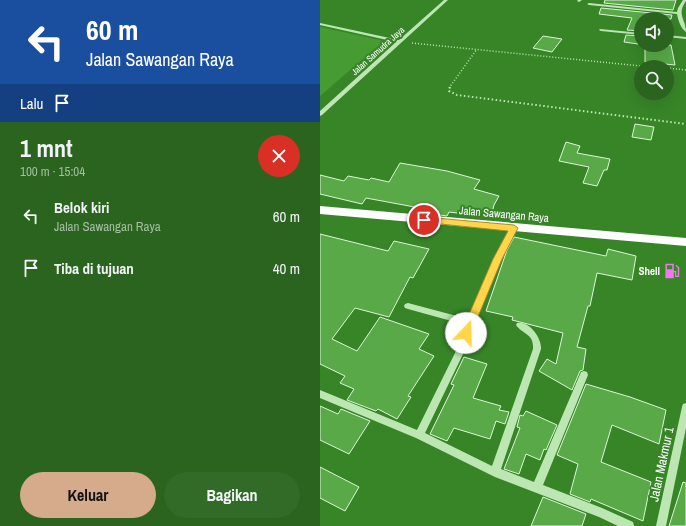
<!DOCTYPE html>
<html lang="id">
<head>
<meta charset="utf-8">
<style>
	:root { --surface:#2a641e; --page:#326a27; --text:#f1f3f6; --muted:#a5bda4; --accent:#d6ab8b }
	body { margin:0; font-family:"Archivo Narrow",sans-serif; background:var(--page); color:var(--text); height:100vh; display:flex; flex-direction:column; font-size:15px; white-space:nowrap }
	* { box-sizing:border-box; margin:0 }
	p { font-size:13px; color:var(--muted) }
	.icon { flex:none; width:22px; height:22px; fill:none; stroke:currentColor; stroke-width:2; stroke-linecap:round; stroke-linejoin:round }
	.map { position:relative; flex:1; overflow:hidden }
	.drawer { display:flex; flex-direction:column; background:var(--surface); width:320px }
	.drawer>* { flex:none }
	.top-card { background:#1a4fa0; color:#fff; overflow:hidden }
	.tools { position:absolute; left:314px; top:12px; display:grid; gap:8px }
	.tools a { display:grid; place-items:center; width:40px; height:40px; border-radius:50%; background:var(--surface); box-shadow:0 4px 16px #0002; font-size:20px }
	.pin { position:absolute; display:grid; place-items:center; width:34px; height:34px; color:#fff; margin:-17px; border:2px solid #fff; border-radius:50%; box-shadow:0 1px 4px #0007 }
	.me { position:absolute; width:44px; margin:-22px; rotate:21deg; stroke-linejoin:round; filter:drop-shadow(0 0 3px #0008) }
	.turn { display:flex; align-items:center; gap:14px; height:84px; padding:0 20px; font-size:18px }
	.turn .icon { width:52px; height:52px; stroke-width:2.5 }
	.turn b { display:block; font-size:28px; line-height:34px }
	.then { display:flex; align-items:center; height:38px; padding:0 20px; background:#0003; gap:8px; font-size:15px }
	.round { display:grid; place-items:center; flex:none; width:42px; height:42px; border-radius:21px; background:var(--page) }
	.headline { display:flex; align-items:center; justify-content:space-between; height:68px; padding:0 20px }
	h1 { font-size:24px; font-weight:800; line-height:30px }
	.action { display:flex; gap:8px; margin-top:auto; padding:8px 20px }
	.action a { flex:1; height:46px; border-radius:24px; background:var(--accent); color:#111; font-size:16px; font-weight:800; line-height:46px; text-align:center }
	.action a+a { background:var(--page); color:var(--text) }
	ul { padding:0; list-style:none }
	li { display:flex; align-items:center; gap:12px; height:52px; padding:0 20px }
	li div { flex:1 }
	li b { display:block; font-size:15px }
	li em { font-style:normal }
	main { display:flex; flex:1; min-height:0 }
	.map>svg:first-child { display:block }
</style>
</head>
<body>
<main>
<section class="drawer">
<div class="top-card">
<div class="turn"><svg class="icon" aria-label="left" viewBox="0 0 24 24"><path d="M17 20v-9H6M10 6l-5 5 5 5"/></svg><div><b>60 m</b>Jalan Sawangan Raya</div></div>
<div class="then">Lalu<svg class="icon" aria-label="arrive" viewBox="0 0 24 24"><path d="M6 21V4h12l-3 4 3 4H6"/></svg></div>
</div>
<div class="headline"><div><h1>1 mnt</h1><p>100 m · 15:04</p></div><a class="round" style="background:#d93025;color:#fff"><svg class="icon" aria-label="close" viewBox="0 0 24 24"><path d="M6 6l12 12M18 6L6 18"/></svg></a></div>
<ul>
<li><svg class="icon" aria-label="left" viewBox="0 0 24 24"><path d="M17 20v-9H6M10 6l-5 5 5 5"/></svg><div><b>Belok kiri</b><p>Jalan Sawangan Raya</p></div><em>60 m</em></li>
<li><svg class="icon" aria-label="arrive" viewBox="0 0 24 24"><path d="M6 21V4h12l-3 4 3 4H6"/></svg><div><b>Tiba di tujuan</b></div><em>40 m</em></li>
</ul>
<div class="action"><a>Keluar</a><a>Bagikan</a></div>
</section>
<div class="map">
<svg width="366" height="526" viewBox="0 0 366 526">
	<rect width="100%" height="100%" fill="#388528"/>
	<path fill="#469c33" d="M0,27L64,41L0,96Z"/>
	<path fill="#59a949" stroke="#dcf6d6" d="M285,0H356L353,10L284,3Z
		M281,8L352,15L351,19H321V31L307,30L312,18L279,14Z
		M306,35L321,36L318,44L304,42Z
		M223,36L242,39L232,52L213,48Z
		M325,45H351L355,65L325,62Z
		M315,124L334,127L331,140L312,137Z
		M246,142L260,146L257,153L290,159L287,170H284L277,186L263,183L269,167L239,161Z
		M80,163L127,171L160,180L154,189L179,196L174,205L172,213L147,210L145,214L129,212L127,216L113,214L98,211L100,208L46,198L42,204L0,194V175L24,181L28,176L49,180L51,178L69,182Z
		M0,234L68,251L74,241L109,249L93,278L90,277L69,317L35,308L12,339L37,351L60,317L109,334L99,349L114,356L88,396L91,397L77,419L58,409L56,411L27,400L34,389L20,383L25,376L0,364Z
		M194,237L286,256L288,249L316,256L312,280L277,273L270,306H268L257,347L266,349L263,370L260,371L252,390L219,371L227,359L236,364L243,333L192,320L193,317L166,311L187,250Z
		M144,357L167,364L153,398L181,406L179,410L189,412L185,424L176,421L170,439L134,428L127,441L110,434L134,385L131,384Z
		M266,384L310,397L346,410L339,444L292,425L281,462L331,482L323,521L271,499L270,502L250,494L258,464L237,455Z
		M0,406L18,414L21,409L50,421L29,454L0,440Z
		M206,411L237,425L226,450L224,449L220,460L206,454L199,474L184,469L200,428L197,427L200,415L203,416Z
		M0,467L39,487L25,511L0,498Z
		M363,482L366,483V526H349Z
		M223,497L266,514L262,526H211Z"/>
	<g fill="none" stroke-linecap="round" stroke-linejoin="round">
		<path stroke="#bce7b3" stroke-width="1.5" stroke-dasharray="1 2" stroke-linecap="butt" d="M92,43L331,67
			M347,68L366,70
			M129,88L157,49"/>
		<path stroke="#bce7b3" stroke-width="2" stroke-dasharray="1.5 2.5" stroke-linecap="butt" d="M130,87L129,91L137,95L366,124"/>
		<path fill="#bce7b3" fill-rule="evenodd" d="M124,0H128L2,115L0,116V111L76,42L0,25V23L79,40Z
			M258,0H262L259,2L257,1Z
			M363,0H366V1C356,15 366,19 366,32C361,29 358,20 357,14L269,5L267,4L269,3L357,12L358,8Z
			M280,29L321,33V35L281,31L279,30Z
			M347,35L366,37V39L347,37Z
			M192,226H196L197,228L180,259L163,299L143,354L105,433L172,466L213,349C214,333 203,335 196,325L197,323C209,320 222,338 221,349L181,469L214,482L261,372L264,371L267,372L268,375L223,485L282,508L313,522L314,526H298L279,517L175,477L96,438L0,398V390L97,430L135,353L146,325L88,309L85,308L84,306L85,304L88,303L148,319C160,287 175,256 192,226Z
			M366,403V428L346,526H336L362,407L363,404Z"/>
		<path fill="#fff" fill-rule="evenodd" d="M0,206L366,238V246L0,214Z"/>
	</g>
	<path fill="#ffd54a" stroke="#a68a30" d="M104,217L194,225L198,228L182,259L150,336L146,337L143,336L141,333L173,259L188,231L101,222L100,220L101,218Z"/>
	<defs>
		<g id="fuel-bare" transform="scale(1.2)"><path d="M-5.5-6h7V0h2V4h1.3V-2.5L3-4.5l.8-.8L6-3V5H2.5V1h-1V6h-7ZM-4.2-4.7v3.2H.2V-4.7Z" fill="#ed79ef" stroke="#388528" stroke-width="2.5" paint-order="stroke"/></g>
	</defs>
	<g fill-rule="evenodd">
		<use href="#fuel-bare" x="352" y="271"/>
	</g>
	<g text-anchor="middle" stroke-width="4" stroke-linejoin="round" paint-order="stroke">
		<g font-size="9" fill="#fff" stroke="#388528">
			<text transform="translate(58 51) rotate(-42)" y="3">Jalan Samudra Jaya</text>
		</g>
		<g font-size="11" fill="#fff" stroke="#388528">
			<text transform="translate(184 214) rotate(5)" y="4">Jalan Sawangan Raya</text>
		</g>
		<g font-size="11" font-weight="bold" fill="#fff" stroke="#388528" text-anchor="end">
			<text x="340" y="275">Shell</text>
		</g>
		<g font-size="13" fill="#fff" stroke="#388528">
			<text transform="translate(341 464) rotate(-78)" y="5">Jalan Makmur 1</text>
		</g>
	</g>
</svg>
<div class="tools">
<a><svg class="icon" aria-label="sound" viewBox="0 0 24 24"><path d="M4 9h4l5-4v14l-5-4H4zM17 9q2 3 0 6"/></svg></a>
<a><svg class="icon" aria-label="search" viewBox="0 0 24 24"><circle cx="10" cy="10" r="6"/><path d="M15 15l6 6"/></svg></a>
</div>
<div class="pin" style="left:104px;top:220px;background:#d93025"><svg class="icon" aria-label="arrive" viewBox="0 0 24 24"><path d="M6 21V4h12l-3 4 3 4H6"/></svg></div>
<svg class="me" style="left:146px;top:333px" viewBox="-20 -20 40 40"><circle r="19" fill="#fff"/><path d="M0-13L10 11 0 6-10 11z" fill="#ffd54a"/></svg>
</div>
</main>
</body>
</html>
